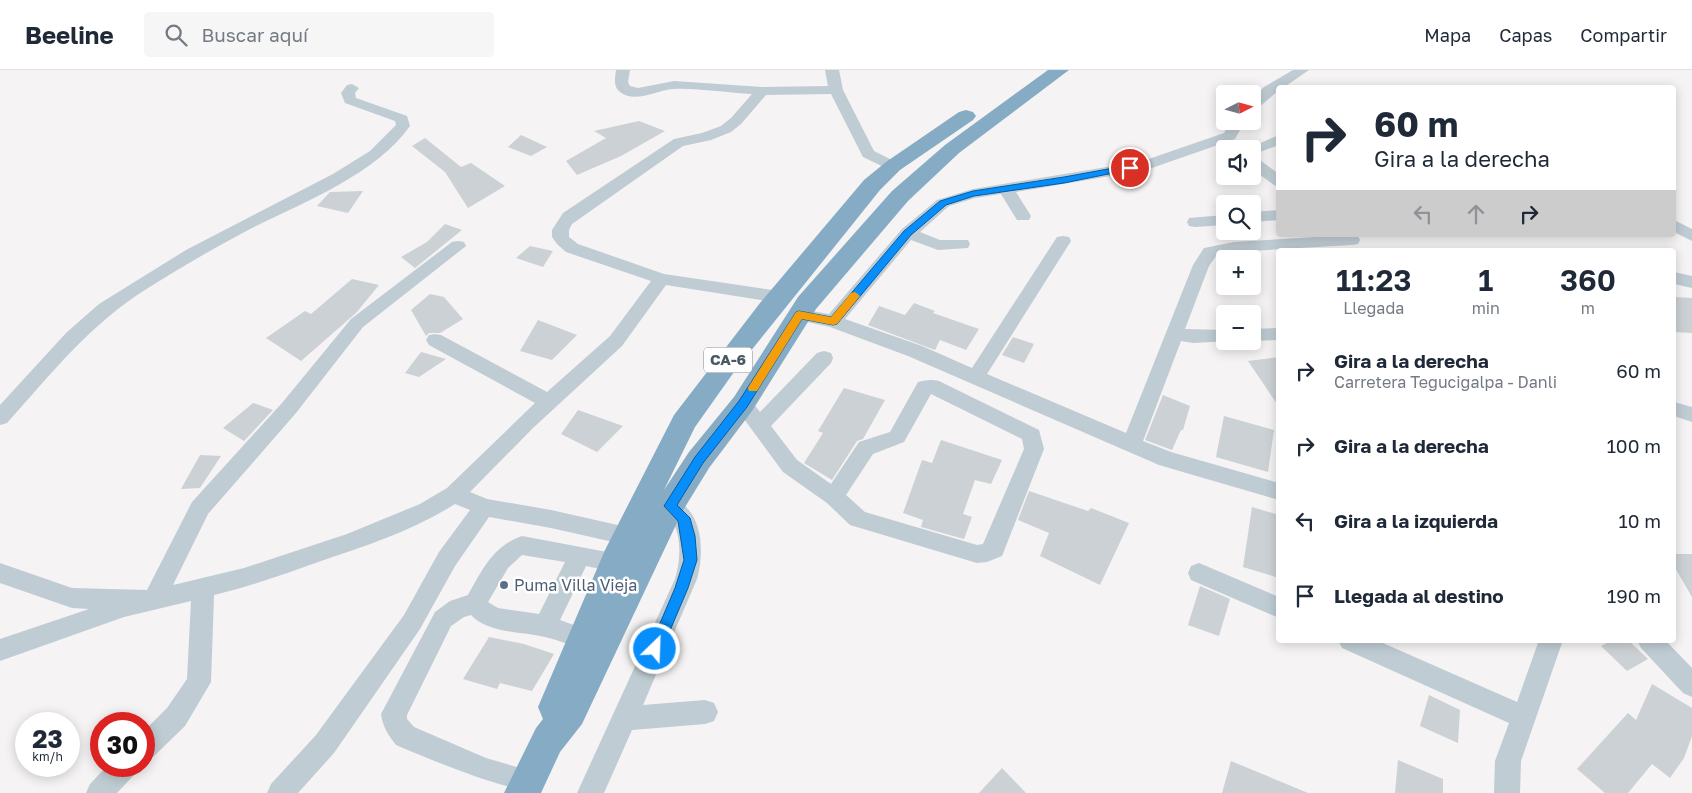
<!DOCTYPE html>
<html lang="es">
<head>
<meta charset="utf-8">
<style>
	:root { --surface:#fff; --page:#f6f6f7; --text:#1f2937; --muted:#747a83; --line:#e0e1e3 }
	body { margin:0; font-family:"Golos Text",sans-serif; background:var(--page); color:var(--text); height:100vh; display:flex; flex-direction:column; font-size:19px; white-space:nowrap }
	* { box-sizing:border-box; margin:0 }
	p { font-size:16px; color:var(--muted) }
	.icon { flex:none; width:28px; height:28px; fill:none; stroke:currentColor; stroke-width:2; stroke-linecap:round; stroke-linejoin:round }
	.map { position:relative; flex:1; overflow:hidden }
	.drawer { position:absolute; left:1276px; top:178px; width:400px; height:395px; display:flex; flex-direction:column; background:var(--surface); border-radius:5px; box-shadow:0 2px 12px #0003 }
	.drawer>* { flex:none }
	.hud { position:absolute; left:1276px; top:15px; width:400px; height:152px; border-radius:5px; box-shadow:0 2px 12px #0003; background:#fff; color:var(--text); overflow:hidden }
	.needle { width:32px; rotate:84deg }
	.buttons { position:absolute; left:1216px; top:15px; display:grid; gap:10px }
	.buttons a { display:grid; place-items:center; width:45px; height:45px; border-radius:5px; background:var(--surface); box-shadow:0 2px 12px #0003; font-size:25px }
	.speed { position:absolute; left:15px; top:642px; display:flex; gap:10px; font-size:25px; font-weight:700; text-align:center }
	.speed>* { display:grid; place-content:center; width:65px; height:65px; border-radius:50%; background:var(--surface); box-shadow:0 2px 12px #0003; line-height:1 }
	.speed small { font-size:12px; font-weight:400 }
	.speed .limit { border:8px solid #d22; background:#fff; color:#111 }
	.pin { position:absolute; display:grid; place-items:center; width:42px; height:42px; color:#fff; margin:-21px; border:2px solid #fff; border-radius:50%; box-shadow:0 1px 5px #0007 }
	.me { position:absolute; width:55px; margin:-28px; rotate:24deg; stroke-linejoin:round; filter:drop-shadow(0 0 4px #0008) }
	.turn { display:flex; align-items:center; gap:18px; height:105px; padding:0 15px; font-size:22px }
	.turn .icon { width:65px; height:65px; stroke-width:2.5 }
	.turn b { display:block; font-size:35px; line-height:42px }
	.lanes { display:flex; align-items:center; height:48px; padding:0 15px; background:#0003; justify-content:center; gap:25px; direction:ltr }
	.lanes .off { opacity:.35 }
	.eta { display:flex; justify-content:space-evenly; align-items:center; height:85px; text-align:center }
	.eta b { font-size:30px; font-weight:600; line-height:35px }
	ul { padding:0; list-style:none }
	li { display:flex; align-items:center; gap:15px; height:75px; padding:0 15px }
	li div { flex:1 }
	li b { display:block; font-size:19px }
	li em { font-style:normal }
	header { display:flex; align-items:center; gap:30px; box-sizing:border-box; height:70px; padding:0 25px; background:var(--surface); border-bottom:1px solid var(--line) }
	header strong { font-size:24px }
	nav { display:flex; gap:28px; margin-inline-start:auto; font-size:18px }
	.search { width:350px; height:45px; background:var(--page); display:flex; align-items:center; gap:12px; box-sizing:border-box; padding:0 18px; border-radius:5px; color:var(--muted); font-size:19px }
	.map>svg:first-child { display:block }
</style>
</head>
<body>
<header>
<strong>Beeline</strong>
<div class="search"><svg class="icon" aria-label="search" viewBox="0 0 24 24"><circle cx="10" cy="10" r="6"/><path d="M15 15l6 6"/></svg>Buscar aquí</div>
<nav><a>Mapa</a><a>Capas</a><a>Compartir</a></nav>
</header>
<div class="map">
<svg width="1692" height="723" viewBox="0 0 1692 723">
	<rect width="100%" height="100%" fill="#f5f3f3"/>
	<path fill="#ccd1d5" d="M639,51L665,61L621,86L577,105L566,91L606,68L594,61Z
		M521,65L547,77L531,86L508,77Z
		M425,68L461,97L471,93L505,116L468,138L445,102L412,76Z
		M363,121L348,143L317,136L330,122Z
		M445,154L462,160L415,198L401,187L427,172Z
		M530,176L553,181L543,197L516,188Z
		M352,209L379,215L356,243L301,291L266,268L305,241L311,244Z
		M430,224L444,227L463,249L440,263H429L426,266L411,240Z
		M1674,227L1692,228V263L1674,262Z
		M914,233L935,241L933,243L979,259L966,280L940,270L935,280L868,255L879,236L905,245Z
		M538,250L577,265L552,290L520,281Z
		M1013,267L1034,274L1024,293L1002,285Z
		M421,282L446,289L419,307L405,303Z
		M1279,287V337L1248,291Z
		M844,318L885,330L863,369L857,371L832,410L804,393L823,363L818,361Z
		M1163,325L1190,336L1183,360H1181L1172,380L1145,370Z
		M253,333L273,340L244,371L223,358Z
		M578,340L623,356L597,382L561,364Z
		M1224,346L1274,360L1268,402L1216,387Z
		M941,370L1002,390L991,414L975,410L963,444L972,447L964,469L921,457L923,450L903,443L922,390L932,393Z
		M200,385L221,386L200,418L181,419Z
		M1029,421L1088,441L1091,438L1129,453L1100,515L1040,486L1049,463L1018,450Z
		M1252,437L1279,445V508L1243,497Z
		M1674,484H1692V527L1674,496Z
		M1200,516L1230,529L1219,566L1188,555Z
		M489,567L524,574L554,584L532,621L500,613L497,619L463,609Z
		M1613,570H1628L1648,589L1627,601L1601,576Z
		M1652,614L1692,638V666L1684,688L1670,708L1652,694L1628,723H1605L1577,699L1628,643L1636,650Z
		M1429,625L1460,640L1458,673L1420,656Z
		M1398,690L1443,709V723H1395Z
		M1231,691L1308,723H1222Z
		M1002,698L1026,723H979Z"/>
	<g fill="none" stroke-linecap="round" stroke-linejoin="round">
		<path fill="#bfccd3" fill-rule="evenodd" d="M616,0H630L628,12L630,16L638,18L674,11L762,17L828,16L825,0H839L843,20L874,81L898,93L901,96L898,99H888L863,87L831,24L766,25L741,54L731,62L711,70L683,76L572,154L569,160V167L578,174L664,204L779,221L785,223L788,227L785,231L779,233L666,215L622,276L533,358L470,422L487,429L551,440L640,460L648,462L651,469L648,476L640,478L551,458L489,447L455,496L420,559L334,683L298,723H267L271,714L316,665L404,545L439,482L470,440L455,434C414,460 366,476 321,491C285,504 251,516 214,525L211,612L185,656L153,687L144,691V661L167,638L187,609L191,531L124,547L0,591V569L89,539L72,538L0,513V493L72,518L147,520L192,432L282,333L351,249L452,172L458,171L464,172L466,176L363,257L296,343L208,444L173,515L244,498L347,464L420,434L447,418L535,333L429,275L426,270L429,265L435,264L441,265L547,322L610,266L651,211L566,182L557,174L552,167V160L563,143L674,69L702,63L721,56L731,48L752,24C726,23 699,18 673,19C657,20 635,34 620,22C613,16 615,8 616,0Z
			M1293,0H1309L1283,18H1279V20L1257,39L1252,40V28L1264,17Z
			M352,14L359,18L355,23L356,28L407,46L410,56C377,103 307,131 256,156C219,175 183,196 148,218C89,255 53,302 7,353L0,355V335L66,263L99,234L186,180L333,104L370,81L396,55L395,51L345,33L341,23L347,15Z
			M1231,51H1245L1235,69L1146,100L1016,122L1031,146L1029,150H1017L1001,124L975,128L949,136L920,162L940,170H968L970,174L968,178L938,180L911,170L845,249L922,276L972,298L1057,167L1063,166L1069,167L1071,171L987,304L1126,363L1193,195L1204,178L1234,172L1348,165L1358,166L1360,170L1358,174L1352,175L1234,182L1216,186L1209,196L1185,259L1225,260V271H1229L1193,273L1181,271L1143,371L1171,382L1279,413V430L1159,395L908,286L830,257L793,249L790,245L793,241L799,239L829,244L902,159L937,130L973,119L1143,91L1224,63Z
			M1279,65V75L1252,85V79H1246Z
			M1252,87L1257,88L1279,104V117L1274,115L1252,99Z
			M1279,140V150L1252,152V142Z
			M1225,145V155L1195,157L1189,156L1187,152L1189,148Z
			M1674,150L1692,159V171L1674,162Z
			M1674,202L1692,206V218L1674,214Z
			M1279,258V270L1252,271V259Z
			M824,281L831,283L833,288L831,293L771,356L797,390L831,414L859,372L890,362L918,312C926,310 931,309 939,311L1039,360L1044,379L1002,486L987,492L977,493L850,455L827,433L783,402L733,334L736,329C749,325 753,333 760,342L817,283ZM931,324L1022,369L1024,379L983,474L977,475L865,442L846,425L873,384L904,372Z
			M1674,332L1692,337V352L1674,346Z
			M670,427C703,438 705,481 697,509L643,635L705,630L714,633L718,642L714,651L705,654L632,660L604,723H577L675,509C680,492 682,471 674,454C672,447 663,443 659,436L662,430Z
			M522,466L623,485L626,492L623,499L615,502L586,496L560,550L590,561L594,569L590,577L582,580C570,575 558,570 545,567C521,561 489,564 471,545L464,547L451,556L407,645V649L414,657L486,688L537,703L541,712L537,721C510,723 424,687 396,675C388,665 383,657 381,644L435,542L450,531L468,525C482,500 493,476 522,466ZM522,485L565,492L539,544L498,538L488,532L508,498Z
			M1199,493L1279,527V548L1191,510L1188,503L1191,496Z
			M1338,570H1376L1517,632L1539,570H1563L1521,691L1520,723H1494L1495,691L1509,653L1342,578Z
			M1637,570H1665L1692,598V627L1683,623L1641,578Z
			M107,696H138L134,705L117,723H86L90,714Z"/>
		<path fill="#86acc5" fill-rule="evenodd" d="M1048,0H1069L959,83L908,131L816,239L752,341L709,398L682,442L582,654L560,682L541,723H504L536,658L543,649L538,637L605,480L674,345L760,233L864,110L886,92L959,42L966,40L973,42L976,46L973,50L900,100L880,120L734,302L695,357L664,420L689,382L734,327L798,227L892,121L945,75Z"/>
	</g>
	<path fill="#088efa" stroke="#055ca2" d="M1130,95L1133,96V99L1064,113L974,126L946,135L911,165L837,254L833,255L802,249L747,337L703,393L677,435L690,448L695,466L697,490L688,518L660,584L655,585L651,584L649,579L675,518L684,490L678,451L664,436L695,387L739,331L796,242L799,241L831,247L904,161L940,131L973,121L1064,107Z"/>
	<path fill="#f59e0b" d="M855,222L860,226L837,254L833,255L802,249L757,321H749L748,318L749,316L796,242L799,241L831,247L851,223Z"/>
	<circle fill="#5c6f8a" stroke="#fff" stroke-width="2" cx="504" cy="515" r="5"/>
	<g text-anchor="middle" stroke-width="5" stroke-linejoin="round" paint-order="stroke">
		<rect fill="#fff" stroke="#7f8b92" stroke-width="1" x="704" y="277.5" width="48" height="25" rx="4"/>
		<g font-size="15" font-weight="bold" fill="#485963">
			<text x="728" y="295">CA-6</text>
		</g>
		<g font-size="16" fill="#4e5e75" stroke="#fff" text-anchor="start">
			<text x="514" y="521">Puma Villa Vieja</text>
		</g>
	</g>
</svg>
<div class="buttons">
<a><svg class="needle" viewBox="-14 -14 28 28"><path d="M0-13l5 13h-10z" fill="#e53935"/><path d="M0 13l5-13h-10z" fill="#747a83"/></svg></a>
<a><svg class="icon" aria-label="sound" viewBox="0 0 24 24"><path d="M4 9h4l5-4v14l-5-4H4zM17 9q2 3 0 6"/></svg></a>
<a><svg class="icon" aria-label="search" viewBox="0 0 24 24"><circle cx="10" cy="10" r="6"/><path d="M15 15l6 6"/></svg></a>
<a>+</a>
<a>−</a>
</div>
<div class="speed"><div>23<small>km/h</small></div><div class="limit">30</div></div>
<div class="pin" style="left:1130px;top:98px;background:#d93025"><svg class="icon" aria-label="arrive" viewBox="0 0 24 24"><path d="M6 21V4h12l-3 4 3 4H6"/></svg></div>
<svg class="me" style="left:655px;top:579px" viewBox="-20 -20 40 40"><circle r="17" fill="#088efa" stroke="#fff" stroke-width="3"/><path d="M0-11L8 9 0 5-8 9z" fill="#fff"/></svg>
<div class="hud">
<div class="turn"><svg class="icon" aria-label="right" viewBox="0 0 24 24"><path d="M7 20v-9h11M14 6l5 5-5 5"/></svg><div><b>60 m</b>Gira a la derecha</div></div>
<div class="lanes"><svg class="icon off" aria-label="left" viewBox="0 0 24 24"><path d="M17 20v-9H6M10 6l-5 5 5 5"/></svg><svg class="icon off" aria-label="ahead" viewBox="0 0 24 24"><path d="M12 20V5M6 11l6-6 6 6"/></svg><svg class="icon" aria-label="right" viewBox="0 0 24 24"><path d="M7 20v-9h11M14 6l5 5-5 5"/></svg></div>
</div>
<section class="drawer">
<div class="eta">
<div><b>11:23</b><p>Llegada</p></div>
<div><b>1</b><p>min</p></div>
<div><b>360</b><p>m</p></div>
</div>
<ul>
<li><svg class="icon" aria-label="right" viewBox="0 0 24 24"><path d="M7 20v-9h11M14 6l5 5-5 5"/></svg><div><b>Gira a la derecha</b><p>Carretera Tegucigalpa - Danli</p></div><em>60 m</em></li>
<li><svg class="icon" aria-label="right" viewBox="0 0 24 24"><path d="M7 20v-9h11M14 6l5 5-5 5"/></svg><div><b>Gira a la derecha</b></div><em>100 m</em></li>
<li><svg class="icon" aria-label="left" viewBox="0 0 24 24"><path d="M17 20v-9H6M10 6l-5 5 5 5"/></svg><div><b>Gira a la izquierda</b></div><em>10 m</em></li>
<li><svg class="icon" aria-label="arrive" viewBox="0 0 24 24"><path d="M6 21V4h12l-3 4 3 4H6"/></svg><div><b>Llegada al destino</b></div><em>190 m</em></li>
</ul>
</section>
</div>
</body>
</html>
